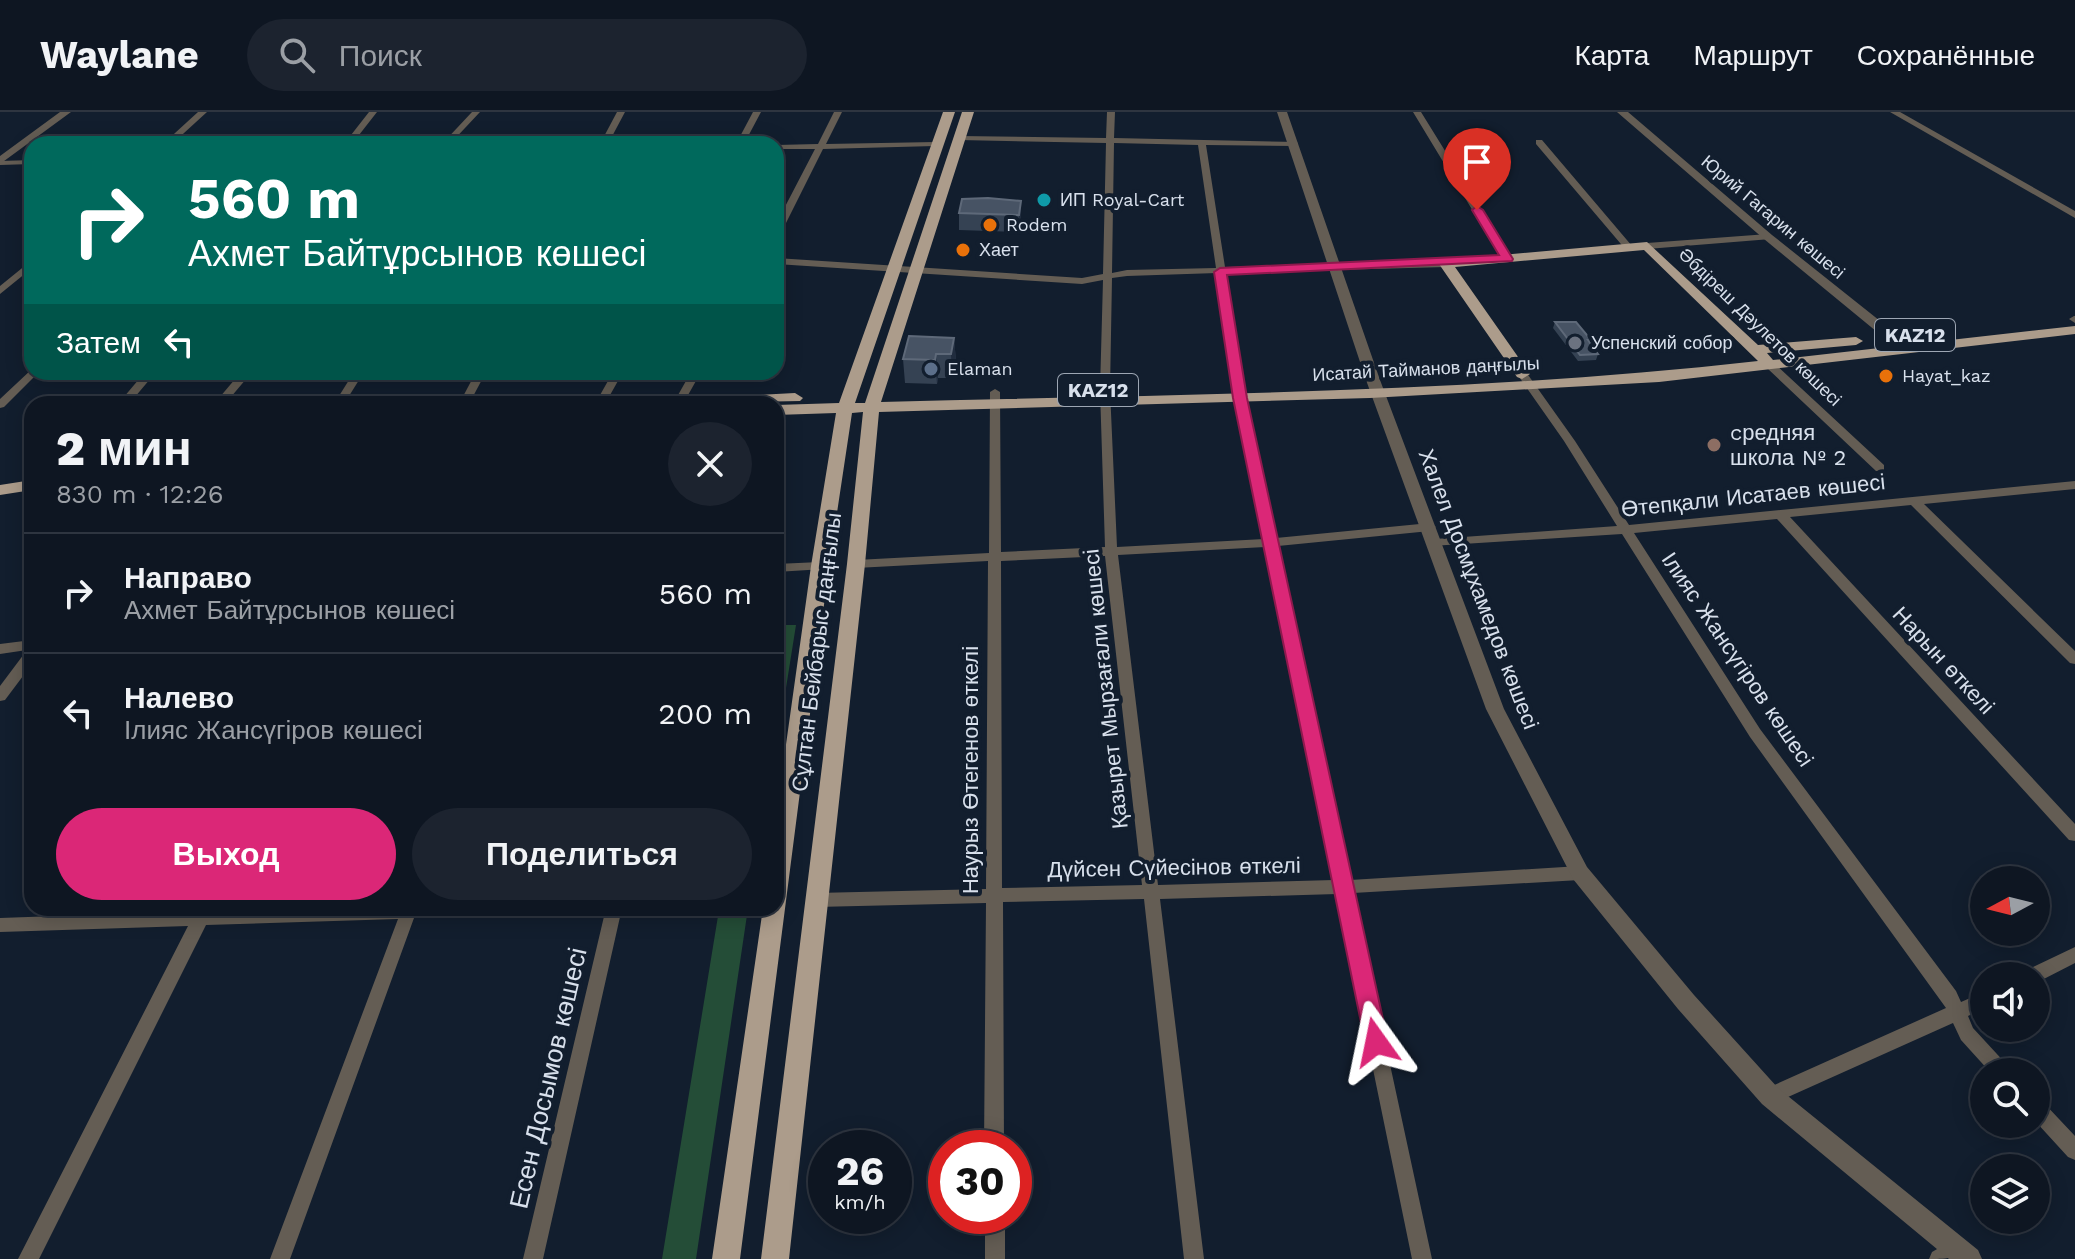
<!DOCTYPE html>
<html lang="ru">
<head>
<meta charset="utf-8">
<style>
	:root { --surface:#0e1622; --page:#1c232f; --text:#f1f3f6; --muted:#9b9fa5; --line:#2e3540; --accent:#db2777 }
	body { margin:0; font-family:"Work Sans",sans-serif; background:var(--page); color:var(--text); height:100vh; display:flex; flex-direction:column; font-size:30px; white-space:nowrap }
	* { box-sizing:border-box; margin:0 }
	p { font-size:26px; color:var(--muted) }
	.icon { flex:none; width:44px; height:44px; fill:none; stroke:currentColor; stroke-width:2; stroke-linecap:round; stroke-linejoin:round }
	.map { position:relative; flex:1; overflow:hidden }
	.sheet { position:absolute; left:24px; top:284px; width:760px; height:520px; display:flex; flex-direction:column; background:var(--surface); border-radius:24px; box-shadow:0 4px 20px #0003,0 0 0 2px var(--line) }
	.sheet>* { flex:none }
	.top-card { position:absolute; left:24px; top:24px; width:760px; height:244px; border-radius:24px; box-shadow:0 4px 20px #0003,0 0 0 2px var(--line); background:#00695c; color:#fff; overflow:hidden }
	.needle { width:52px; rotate:263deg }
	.controls { position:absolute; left:1970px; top:754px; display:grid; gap:16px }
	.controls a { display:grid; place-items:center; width:80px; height:80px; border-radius:50%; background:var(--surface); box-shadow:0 4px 20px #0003,0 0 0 2px var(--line); font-size:40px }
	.speed { position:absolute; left:808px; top:1018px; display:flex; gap:16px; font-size:40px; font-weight:700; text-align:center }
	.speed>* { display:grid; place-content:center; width:104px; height:104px; border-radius:50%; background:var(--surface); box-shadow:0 4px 20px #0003,0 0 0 2px var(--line); line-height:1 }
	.speed small { font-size:20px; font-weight:400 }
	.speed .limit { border:12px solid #d22; background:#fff; color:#111 }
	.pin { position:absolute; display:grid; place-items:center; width:68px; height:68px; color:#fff; margin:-82px -34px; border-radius:50% 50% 50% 0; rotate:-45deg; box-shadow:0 0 8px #0007 }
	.pin .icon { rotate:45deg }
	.me { position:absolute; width:88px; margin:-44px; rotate:348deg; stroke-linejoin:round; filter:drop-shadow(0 0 6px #0008) }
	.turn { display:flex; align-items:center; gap:28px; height:168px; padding:0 32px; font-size:36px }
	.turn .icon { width:104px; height:104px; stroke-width:2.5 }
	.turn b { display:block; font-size:56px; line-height:68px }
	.then { display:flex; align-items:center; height:76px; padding:0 32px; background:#0003; gap:16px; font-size:30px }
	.round { display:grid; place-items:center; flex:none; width:84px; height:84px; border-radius:42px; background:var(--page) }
	.headline { display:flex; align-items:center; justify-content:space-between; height:136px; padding:0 32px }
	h1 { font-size:48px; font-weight:800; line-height:60px }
	.cta { display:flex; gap:16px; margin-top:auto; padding:16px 32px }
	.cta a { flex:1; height:92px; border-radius:48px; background:var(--accent); color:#fff; font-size:32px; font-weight:800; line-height:92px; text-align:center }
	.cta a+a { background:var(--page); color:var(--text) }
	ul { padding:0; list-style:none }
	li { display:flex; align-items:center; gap:24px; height:120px; padding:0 32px; border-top:2px solid var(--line) }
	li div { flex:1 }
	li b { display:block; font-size:30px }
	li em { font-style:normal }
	header { display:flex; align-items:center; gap:48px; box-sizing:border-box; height:112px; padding:0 40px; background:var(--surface); border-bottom:2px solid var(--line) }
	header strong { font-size:38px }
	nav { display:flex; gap:44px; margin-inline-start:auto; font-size:28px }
	.search { width:560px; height:72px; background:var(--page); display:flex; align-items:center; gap:20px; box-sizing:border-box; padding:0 28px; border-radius:44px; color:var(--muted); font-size:30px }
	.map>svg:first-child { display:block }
</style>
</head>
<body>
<header>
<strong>Waylane</strong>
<div class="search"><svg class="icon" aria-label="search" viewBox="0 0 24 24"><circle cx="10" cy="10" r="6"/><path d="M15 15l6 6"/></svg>Поиск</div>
<nav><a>Карта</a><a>Маршрут</a><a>Сохранённые</a></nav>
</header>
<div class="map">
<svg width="2075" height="1147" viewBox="0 0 2075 1147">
	<rect width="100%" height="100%" fill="#121e2e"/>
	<path fill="#244d37" d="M776,513H796L776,639Z
		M747,803L696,1147H662L718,804Z"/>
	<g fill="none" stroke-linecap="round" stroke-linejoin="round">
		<path fill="#645d54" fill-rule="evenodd" d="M198,0H207L172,32H163Z
			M369,0H377L352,32H344Z
			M472,0H480L450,32H442Z
			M617,0H625L608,32H600Z
			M753,0H761L744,32H736Z
			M834,0H842L826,32L935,30L939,32L935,34L823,37L781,121L776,124V112L815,37H776V33L818,32Z
			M1107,0H1115L1114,26L1297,30L1298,32L1294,34L1206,33L1225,155L1446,149L1451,152L1446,155L1226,161L1245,286L1276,426L1430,411L1436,415L1430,419L1278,434L1350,768L1580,754L1586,756L1588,761L1586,766L1580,768L1353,781L1432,1147H1412L1337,782L1160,787L1204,1147H1184L1144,787L1003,790L1004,1036H984L986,791L816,795L810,793L808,788L810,783L816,781L986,777L988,449L856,456L850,452L856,448L989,441L990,280L995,277L1000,280L1001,440L1105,435L1100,278L1103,168L1082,172L776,152V146L1082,166L1103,162L1106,31L959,28L955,26L959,24L1106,26ZM1114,31L1198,33L1216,156L1127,158L1112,161ZM1217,161L1235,286L1264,427L1117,435L1110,278L1112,166L1127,164ZM1265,435L1334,768L1158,773L1118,443ZM1105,444L1142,773L1002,776L1001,449Z
			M1413,0H1421L1512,147L1510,149L1502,147Z
			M1890,0H1900L2075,99V106Z
			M1536,28H1542L1632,134V138H1626L1536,32Z
			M32,48V52L0,53V49Z
			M1768,122L1771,123V127L1647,137L1642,134L1647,131Z
			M32,148V156L0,182V174Z
			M2074,204H2075V211L2069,207Z
			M1771,251L1775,252L1884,353V359H1876L1767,256L1766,254Z
			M32,257V260H38L37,262L4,295L0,296V287Z
			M1522,259L1526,260L1575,329L1629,413L2075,369V377L1924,392L2075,539V552L2070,551L1911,393L1790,405L2075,712V729L2069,728L1777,407L1634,421L1760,617L1956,879L1961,890L1984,880V896L1968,904L1973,916L2008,954L2011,960H1990L1961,928L1953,911L1777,990L1770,993L1763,990L1761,984L1763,978L1946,896L1750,625L1622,422L1431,434L1429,431L1431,428L1435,427L1617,414L1564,329L1517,262Z
			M145,260H156L129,292H118Z
			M241,260H252L225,292H214Z
			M354,260H364L344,292H334Z
			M476,260H486L469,292H459Z
			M613,260H623L605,292H595Z
			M691,260H701L683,292H673Z
			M820,450L826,454L824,457L776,460V452Z
			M32,528V552L5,588L0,589V574L27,538L0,542V532Z
			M198,796H214L213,799L291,796H514L512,801L506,803L414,806L290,1147H270L398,807L206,813L39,1147H18L188,814L0,820V806L196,799Z
			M606,796H622L543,1147H523Z
			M2075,835V851L2036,871V864H2024L2027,858Z
			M2036,987L2043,990L2075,1024V1048L2068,1045L2036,1010Z
			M985,1104H1005V1147H985Z
			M1956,1126L1963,1129L1966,1136C1960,1147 1943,1147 1929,1147L1932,1140Z"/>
		<path fill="#645d54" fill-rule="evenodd" d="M60,0H71L0,52V44Z
			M1277,0H1287L1380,268L1504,597L1587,755L1694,883L1778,976L1978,1138L1982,1147H1949L1762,992L1678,897L1573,767L1486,597L1366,268Z
			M1617,0H1628L1772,123L1909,232V238H1899L1764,127Z"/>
		<path fill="#ac9c8b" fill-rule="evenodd" d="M943,0H955L855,291H865L962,0H974L881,290C1173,282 1467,282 1758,249L1644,138L1455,155L1530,262L1522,267L1517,265L1439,152L1446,148L1647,130L1758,233L1856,225L1863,229L1856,233L1767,241L1773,248L2075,214V222L1659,270L1370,286L879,300L865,452L789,1147H761L847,452L863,300L852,301L829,454L740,1147H712L763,796H776V704L811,454L836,301L776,303V293L839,291Z
			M795,281L803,286L800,289L666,292L674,287Z
			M32,368V378L0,383V373Z"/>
	</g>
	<path fill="#354253" d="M988,86L1021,105L1019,120L959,118V101Z
		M1555,210L1591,228L1590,230L1598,242L1596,248L1578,249L1553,216Z
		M954,226L956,249L952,266H938L937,272L905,271L903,247Z"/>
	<path fill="#202c3e" d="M1021,89V105L1019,120V103Z
		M954,226L956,249L952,266L951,242Z
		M936,242L938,266L937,272L935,248Z"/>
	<path fill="#475364" stroke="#5e6979" stroke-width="2" d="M988,86L1021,89L1019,103L959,101L962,87Z
		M1555,210H1576L1591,228H1588L1598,242L1580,243Z
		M909,224L954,226L951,242H936L935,248L903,247Z"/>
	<path fill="#db2777" stroke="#8e194d" stroke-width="2" d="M1477,94L1483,98L1513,147L1512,149L1227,163L1247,286L1388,930L1384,938L1376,941L1368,938L1365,930L1233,286L1214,160L1220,156L1499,143L1472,98Z"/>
	<circle fill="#0f9aa8" stroke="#121e2e" stroke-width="3" cx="1044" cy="88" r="8"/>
	<g fill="#e8710a" stroke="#121e2e" stroke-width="3">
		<circle cx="990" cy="113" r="8"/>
		<circle cx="963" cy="138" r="8"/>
		<circle cx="1886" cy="264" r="8"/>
	</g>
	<circle fill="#6b7280" stroke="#121e2e" stroke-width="3" cx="1575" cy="231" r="8"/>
	<circle fill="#5c6f8a" stroke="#121e2e" stroke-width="3" cx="931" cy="257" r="8"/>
	<circle fill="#8d6e63" stroke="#121e2e" stroke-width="3" cx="1714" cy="333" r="8"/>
	<g text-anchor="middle" stroke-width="8" stroke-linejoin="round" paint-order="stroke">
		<g font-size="18" fill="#d8e0ec" stroke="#121e2e" text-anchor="start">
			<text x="1060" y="94">ИП Royal-Cart</text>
			<text x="1006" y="119">Rodem</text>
			<text x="979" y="144">Хает</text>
			<text x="1591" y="237">Успенский собор</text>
			<text x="947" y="263">Elaman</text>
			<text x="1902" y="270">Hayat_kaz</text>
		</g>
		<g font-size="18" fill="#d8e0ec" stroke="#121e2e">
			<text transform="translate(1773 105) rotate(40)" y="6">Юрий Гагарин көшесі</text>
			<text transform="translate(1760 215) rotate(44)" y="6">Әбдіреш Дәулетов көшесі</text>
			<text transform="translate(1426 257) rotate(-3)" y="6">Исатай Тайманов даңғылы</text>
		</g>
		<g fill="#121e2e" stroke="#9da6b3" stroke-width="2">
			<rect x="1875" y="207" width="80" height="32" rx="6"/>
			<rect x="1058" y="262" width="80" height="32" rx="6"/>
		</g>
		<g font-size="20" font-weight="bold" fill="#d8e0ec">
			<text x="1915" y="230">KAZ12</text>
			<text x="1098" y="285">KAZ12</text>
		</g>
		<g font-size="22" fill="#d8e0ec" stroke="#121e2e" text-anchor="start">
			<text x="1730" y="328">cредняя<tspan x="1730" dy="25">школа № 2</tspan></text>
		</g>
		<g font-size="22" fill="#d8e0ec" stroke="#121e2e">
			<text transform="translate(1753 383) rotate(-6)" y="8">Өтепқали Исатаев көшесі</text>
			<text transform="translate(1479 477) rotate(69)" y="8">Халел Досмұхамедов көшесі</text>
			<text transform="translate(816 540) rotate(-83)" y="8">Сұлтан Бейбарыс даңғылы</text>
			<text transform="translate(1738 547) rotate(56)" y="8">Ілияс Жансүгіров көшесі</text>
			<text transform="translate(1944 548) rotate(47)" y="8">Нарын өткелі</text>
			<text transform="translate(1105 577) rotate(-96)" y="8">Қазырет Мырзағали көшесі</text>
			<text transform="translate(970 658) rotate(-90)" y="8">Наурыз Өтегенов өткелі</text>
			<text transform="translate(1174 755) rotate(-1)" y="8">Дүйсен Сүйесінов өткелі</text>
		</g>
		<g font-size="26" fill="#d8e0ec" stroke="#121e2e">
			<text transform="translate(548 966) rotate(-77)" y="9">Есен Досымов көшесі</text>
		</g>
	</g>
</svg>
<div class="controls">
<a><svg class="needle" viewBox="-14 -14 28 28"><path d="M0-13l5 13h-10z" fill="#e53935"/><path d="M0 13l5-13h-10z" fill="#9b9fa5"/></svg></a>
<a><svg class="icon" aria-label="sound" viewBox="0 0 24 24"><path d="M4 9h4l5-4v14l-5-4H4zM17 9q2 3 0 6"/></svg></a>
<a><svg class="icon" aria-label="search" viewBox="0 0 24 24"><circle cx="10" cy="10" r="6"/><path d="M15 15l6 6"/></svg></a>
<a><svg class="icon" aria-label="layers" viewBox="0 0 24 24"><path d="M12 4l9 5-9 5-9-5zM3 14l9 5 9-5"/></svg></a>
</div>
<div class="speed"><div>26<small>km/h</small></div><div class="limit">30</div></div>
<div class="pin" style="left:1477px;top:98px;background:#d93025"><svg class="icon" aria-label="arrive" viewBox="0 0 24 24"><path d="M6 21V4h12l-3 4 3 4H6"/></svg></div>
<svg class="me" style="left:1376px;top:930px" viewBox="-20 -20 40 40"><path d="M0-17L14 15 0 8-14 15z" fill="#db2777" stroke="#fff" stroke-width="4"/></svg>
<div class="top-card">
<div class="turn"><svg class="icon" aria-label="right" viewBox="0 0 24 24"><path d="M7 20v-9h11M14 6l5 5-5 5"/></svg><div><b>560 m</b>Ахмет Байтұрсынов көшесі</div></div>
<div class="then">Затем<svg class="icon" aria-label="left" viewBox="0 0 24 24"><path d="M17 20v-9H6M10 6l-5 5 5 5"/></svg></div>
</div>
<section class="sheet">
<div class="headline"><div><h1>2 мин</h1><p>830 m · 12:26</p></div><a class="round"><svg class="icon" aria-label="close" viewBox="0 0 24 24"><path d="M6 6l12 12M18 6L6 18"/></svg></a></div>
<ul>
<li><svg class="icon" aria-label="right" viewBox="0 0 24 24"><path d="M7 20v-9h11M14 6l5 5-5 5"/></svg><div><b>Направо</b><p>Ахмет Байтұрсынов көшесі</p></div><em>560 m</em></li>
<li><svg class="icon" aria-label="left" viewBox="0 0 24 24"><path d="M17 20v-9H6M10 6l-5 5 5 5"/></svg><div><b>Налево</b><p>Ілияс Жансүгіров көшесі</p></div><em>200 m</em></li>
</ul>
<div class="cta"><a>Выход</a><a>Поделиться</a></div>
</section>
</div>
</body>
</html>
